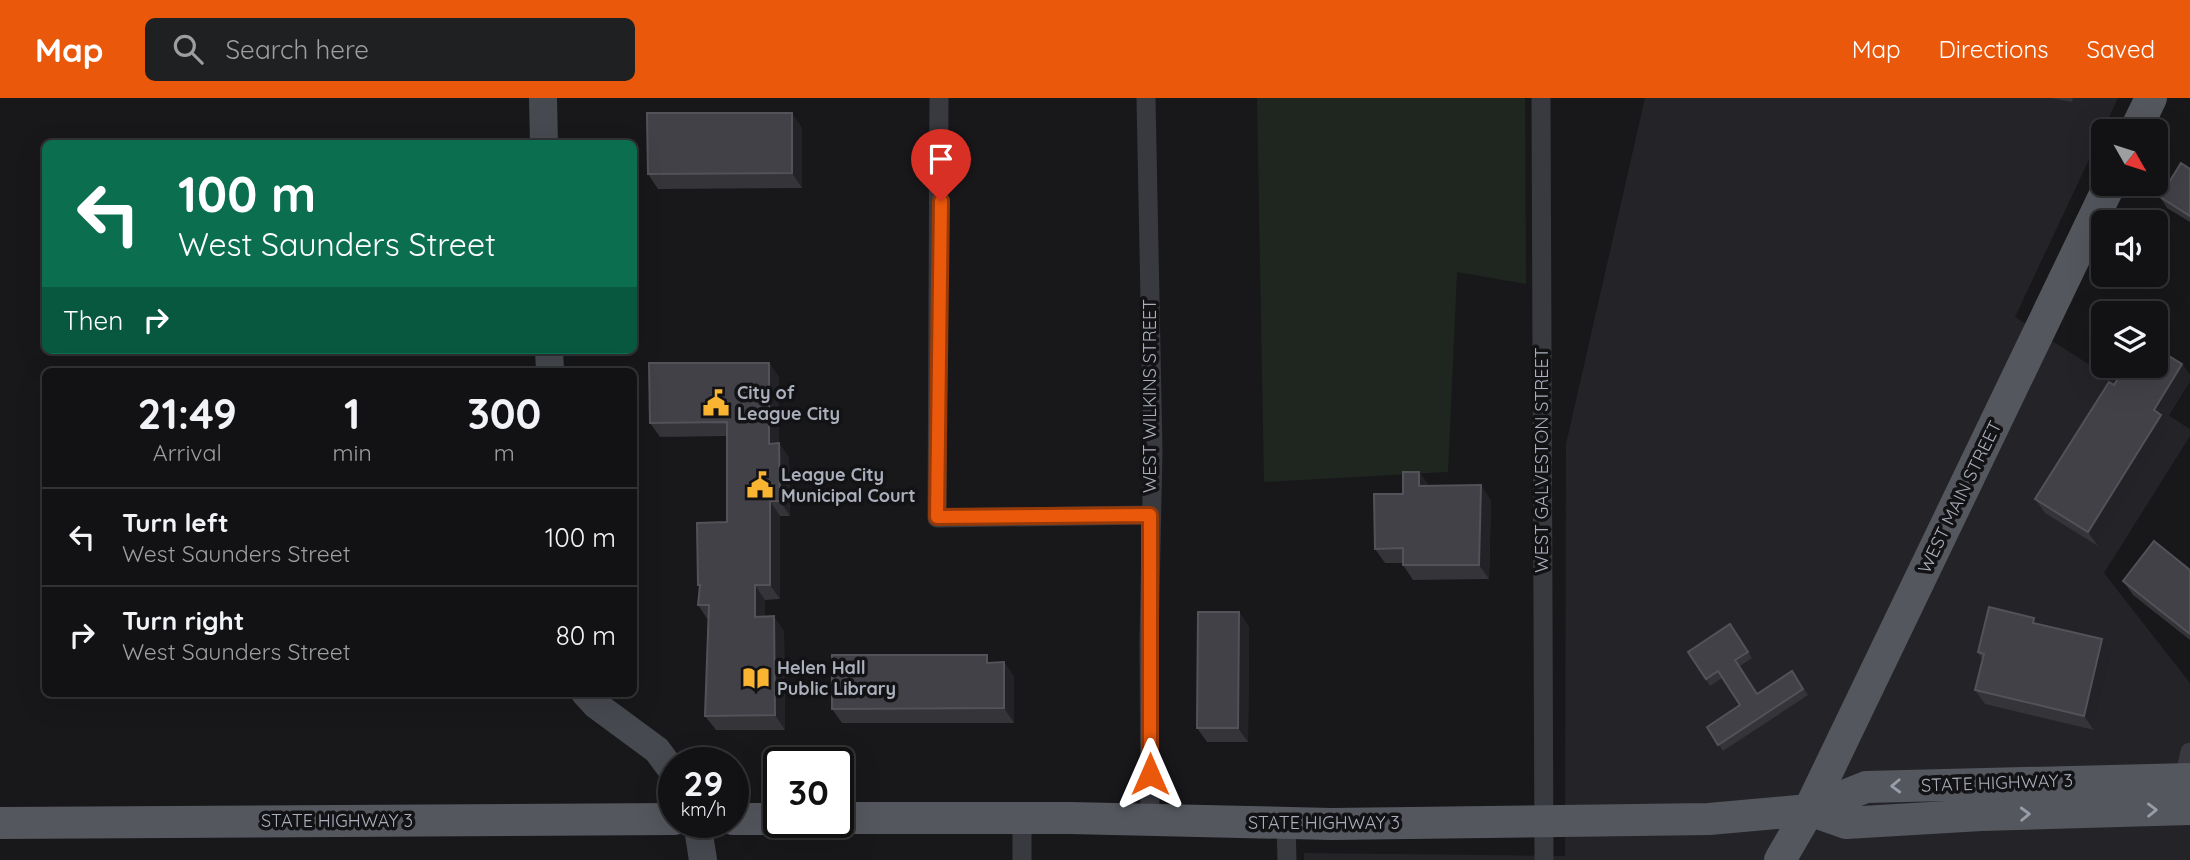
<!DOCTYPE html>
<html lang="en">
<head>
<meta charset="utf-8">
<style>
	:root { --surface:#121214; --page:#1f2022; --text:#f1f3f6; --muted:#9c9ea0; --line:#313234; --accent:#ea580c }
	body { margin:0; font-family:Quicksand,sans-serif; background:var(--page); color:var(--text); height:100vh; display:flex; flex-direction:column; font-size:26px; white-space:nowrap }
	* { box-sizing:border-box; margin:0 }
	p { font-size:23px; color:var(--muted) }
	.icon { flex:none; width:38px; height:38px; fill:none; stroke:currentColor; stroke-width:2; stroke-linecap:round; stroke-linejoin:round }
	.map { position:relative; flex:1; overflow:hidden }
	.drawer { position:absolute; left:42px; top:270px; width:595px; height:329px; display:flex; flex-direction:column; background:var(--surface); border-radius:10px; box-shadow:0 7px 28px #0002,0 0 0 2px var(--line) }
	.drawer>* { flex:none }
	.guide { position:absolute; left:42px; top:42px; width:595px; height:214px; border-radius:10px; box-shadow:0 7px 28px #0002,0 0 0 2px var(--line); background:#0b6e4f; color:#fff; overflow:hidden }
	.needle { width:46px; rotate:129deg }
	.fabs { position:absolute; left:2091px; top:21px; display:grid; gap:14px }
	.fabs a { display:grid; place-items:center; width:77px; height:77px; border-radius:10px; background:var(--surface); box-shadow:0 7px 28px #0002,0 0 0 2px var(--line); font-size:35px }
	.speed { position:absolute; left:658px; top:649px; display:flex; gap:14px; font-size:35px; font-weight:700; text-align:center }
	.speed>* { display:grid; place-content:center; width:91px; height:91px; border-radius:50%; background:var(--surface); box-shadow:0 7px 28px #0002,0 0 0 2px var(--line); line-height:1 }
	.speed small { font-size:18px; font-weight:400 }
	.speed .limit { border:4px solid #111; border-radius:10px; background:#fff; color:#111 }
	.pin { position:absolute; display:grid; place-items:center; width:60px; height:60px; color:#fff; margin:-72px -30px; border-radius:50% 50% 50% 0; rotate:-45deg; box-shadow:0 0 7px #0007 }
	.pin .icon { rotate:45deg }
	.me { position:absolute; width:77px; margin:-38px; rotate:0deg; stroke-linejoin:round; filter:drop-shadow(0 0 5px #0008) }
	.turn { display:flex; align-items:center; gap:24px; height:147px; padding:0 21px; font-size:32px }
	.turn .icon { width:91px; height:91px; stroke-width:2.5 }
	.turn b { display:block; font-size:49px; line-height:60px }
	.then { display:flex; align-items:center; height:66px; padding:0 21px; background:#0003; gap:14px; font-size:26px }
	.eta { display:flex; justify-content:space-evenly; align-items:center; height:119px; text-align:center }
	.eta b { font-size:42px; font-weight:700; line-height:49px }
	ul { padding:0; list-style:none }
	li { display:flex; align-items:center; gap:21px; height:98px; padding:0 21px; border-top:2px solid var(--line) }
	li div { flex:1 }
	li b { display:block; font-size:26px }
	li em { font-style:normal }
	header { display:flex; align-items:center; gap:42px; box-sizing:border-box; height:98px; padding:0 35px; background:var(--accent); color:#fff }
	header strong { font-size:33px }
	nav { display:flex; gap:38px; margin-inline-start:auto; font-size:24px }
	.search { width:490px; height:63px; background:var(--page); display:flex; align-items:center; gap:18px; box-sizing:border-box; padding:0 24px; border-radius:10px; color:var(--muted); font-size:26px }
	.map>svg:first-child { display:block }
</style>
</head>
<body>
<header>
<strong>Map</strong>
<div class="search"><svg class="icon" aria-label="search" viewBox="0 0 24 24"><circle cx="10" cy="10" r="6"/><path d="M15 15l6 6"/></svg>Search here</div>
<nav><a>Map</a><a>Directions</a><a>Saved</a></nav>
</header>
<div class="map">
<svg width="2190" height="762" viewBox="0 0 2190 762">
	<rect width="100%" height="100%" fill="#18181b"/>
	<path fill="#242428" d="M1645,0H2118L2015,219L2190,331V338L2104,475L2190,585V762H1304V755L1565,758L1566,346Z"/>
	<path fill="#1e261f" d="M1257,0H1525L1526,186L1457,174L1448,374L1264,384Z"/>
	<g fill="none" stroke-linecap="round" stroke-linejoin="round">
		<path stroke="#393a40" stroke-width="19" d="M939,0L937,420L1150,417
			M1146,0L1153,353L1149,542L1150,722
			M1541,0L1544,762
			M2184,681L2190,654
			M1022,720V762
			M1286,725L1287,762"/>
		<path stroke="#474950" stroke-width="28" d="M543,0L544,46
			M549,252L550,273
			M585,595L596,607L657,652L674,675
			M697,724L703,762"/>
		<path stroke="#55575f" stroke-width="32" d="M2135,33L2151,0
			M1809,712L1846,725L1981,717L2190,711
			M838,720H1070L1332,726L1709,721L1809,712L1866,689L2190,681
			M733,721H779
			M0,725L674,721
			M1780,762L1809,712L2110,86"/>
	</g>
	<path fill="#343439" d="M2051,0H2073L2072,4Z
		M802,30V90L658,91L648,76Z
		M2190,71V124L2167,110L2160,99Z
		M769,265L779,279V345L789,360L790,418H780V501L765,502V519L784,533L785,632H716L705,618L709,521L708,522L698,507L700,490L698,487L727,424V338L660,339L650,325Z
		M2182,266L2190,277V283L2165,323L2171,331L2098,448L2045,415L2035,401Z
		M1419,374L1429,388L1491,402L1489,481L1413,482L1403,467V465H1385L1375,451L1403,396Z
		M2190,472V542L2133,497L2123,483Z
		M1239,514L1249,529L1248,644H1207L1197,630Z
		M1730,526L1752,560L1740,568L1758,596L1792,573L1808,597L1723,653L1707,629L1740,607L1722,580L1710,588L1688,554Z
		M2039,527L2112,556L2094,632L1985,606L1975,592L1982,561L1978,554Z
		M1004,564L1014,579V625H842L832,611L992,565Z"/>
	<path fill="#232327" d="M792,15L802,30V90L792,75Z
		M769,265L779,279V360L769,346Z
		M2182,266L2190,277V283L2165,323L2171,331L2098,448L2088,434L2154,312Z
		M779,345L789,360L790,418L780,403Z
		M1419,374L1429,388H1419Z
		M1481,387L1491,402L1489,481L1479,467Z
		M770,403L780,418V501L770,487Z
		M755,487L765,502V533L755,519Z
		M1239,514L1249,529L1248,644L1238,630Z
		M774,518L784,533L785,632L775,617Z
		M2102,541L2112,556L2094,632L2084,618Z
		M1004,564L1014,579V625L1004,610Z"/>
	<path fill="#414147" stroke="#515359" stroke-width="2" d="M647,15H792V75L648,76Z
		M2181,65L2190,71V118L2160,99Z
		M2156,250L2182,266L2154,312L2161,317L2088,434L2035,401L2109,284L2114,287L2125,268H2156Z
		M649,265H769V346L779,345L780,403H770V487H755V519L774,518L775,617L705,618L709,507H698L700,487H698L697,425L727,424V324L650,325Z
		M1403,374H1419V388L1481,387L1479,467H1403V450L1375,451L1374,396H1403Z
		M2154,443L2190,472V536L2123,483Z
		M1989,509L2034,520L2033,525L2102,541L2084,618L1975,592L1984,556L1978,554Z
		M1198,514H1239L1238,630H1197Z
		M1730,526L1748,554L1735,562L1757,596L1792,573L1803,591L1718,647L1707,629L1740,607L1718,573L1706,581L1688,554Z
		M832,557H987V565L1004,564V610L832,611Z"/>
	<defs><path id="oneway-chevron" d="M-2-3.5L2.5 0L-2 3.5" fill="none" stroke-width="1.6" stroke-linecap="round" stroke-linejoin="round" transform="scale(1.75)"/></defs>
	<g stroke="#999da9">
		<use href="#oneway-chevron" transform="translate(1896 688) rotate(178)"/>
		<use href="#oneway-chevron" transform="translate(2152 712) rotate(-1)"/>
		<use href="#oneway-chevron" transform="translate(2025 716) rotate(-2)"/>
	</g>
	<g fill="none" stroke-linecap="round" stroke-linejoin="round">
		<g stroke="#983908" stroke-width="18">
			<path id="route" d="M941,103L937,419L1150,417V676"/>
		</g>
		<use href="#route" stroke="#ea580c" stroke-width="12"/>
	</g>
	<defs>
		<g id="civic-bare" transform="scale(2.1)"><path d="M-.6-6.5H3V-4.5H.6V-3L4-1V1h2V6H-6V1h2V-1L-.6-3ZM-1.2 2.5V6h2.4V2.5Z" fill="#f9b432" stroke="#131316" stroke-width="2.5" paint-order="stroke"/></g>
		<g id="library-bare" transform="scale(2.1)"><path d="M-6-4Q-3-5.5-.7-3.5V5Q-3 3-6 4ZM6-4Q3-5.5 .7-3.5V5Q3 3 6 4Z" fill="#f9b432" stroke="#131316" stroke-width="2.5" paint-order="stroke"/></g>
	</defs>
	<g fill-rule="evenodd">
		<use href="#civic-bare" x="716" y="305"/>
		<use href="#civic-bare" x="760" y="387"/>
		<use href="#library-bare" x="756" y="580"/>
	</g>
	<g text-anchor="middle" stroke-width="7" stroke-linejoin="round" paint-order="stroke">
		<g font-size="18" font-weight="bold" fill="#aaafbb" stroke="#131316" text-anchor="start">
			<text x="737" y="301">City of<tspan x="737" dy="21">League City</tspan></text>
			<text x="781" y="383">League City<tspan x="781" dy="21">Municipal Court</tspan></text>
			<text x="777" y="576">Helen Hall<tspan x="777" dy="21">Public Library</tspan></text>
		</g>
		<g font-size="18" fill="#aaafbb" stroke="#131316">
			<text transform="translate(1150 298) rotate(-90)" y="6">WEST WILKINS STREET</text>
			<text transform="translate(1542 362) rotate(-90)" y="6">WEST GALVESTON STREET</text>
			<text transform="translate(1960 399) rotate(-64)" y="6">WEST MAIN STREET</text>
			<text transform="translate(1997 685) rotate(-2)" y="6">STATE HIGHWAY 3</text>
			<text x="337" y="729">STATE HIGHWAY 3</text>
			<text x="1324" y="731">STATE HIGHWAY 3</text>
		</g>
	</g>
</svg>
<div class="fabs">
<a><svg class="needle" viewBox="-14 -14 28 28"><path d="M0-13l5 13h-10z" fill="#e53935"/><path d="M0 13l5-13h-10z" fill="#9c9ea0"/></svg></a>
<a><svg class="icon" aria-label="sound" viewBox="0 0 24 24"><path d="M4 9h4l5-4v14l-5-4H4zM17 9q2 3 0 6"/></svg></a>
<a><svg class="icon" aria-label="layers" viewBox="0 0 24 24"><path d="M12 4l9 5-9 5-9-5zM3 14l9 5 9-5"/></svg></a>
</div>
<div class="speed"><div>29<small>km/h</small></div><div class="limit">30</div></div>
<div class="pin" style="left:941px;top:103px;background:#d93025"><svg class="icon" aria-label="arrive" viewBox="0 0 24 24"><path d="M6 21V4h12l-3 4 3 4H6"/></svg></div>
<svg class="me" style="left:1150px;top:676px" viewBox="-20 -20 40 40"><path d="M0-17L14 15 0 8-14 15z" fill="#ea580c" stroke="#fff" stroke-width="4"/></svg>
<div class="guide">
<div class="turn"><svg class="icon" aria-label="left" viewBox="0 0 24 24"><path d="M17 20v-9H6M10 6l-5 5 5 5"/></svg><div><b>100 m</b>West Saunders Street</div></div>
<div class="then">Then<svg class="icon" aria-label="right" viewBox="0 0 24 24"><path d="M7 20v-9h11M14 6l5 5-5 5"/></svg></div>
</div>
<section class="drawer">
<div class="eta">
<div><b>21:49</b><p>Arrival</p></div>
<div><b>1</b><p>min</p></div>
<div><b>300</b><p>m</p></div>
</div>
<ul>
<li><svg class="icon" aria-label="left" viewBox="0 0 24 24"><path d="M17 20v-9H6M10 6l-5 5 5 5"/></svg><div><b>Turn left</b><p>West Saunders Street</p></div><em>100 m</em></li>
<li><svg class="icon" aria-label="right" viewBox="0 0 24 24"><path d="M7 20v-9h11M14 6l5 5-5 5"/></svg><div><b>Turn right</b><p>West Saunders Street</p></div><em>80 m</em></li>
</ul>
</section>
</div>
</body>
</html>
